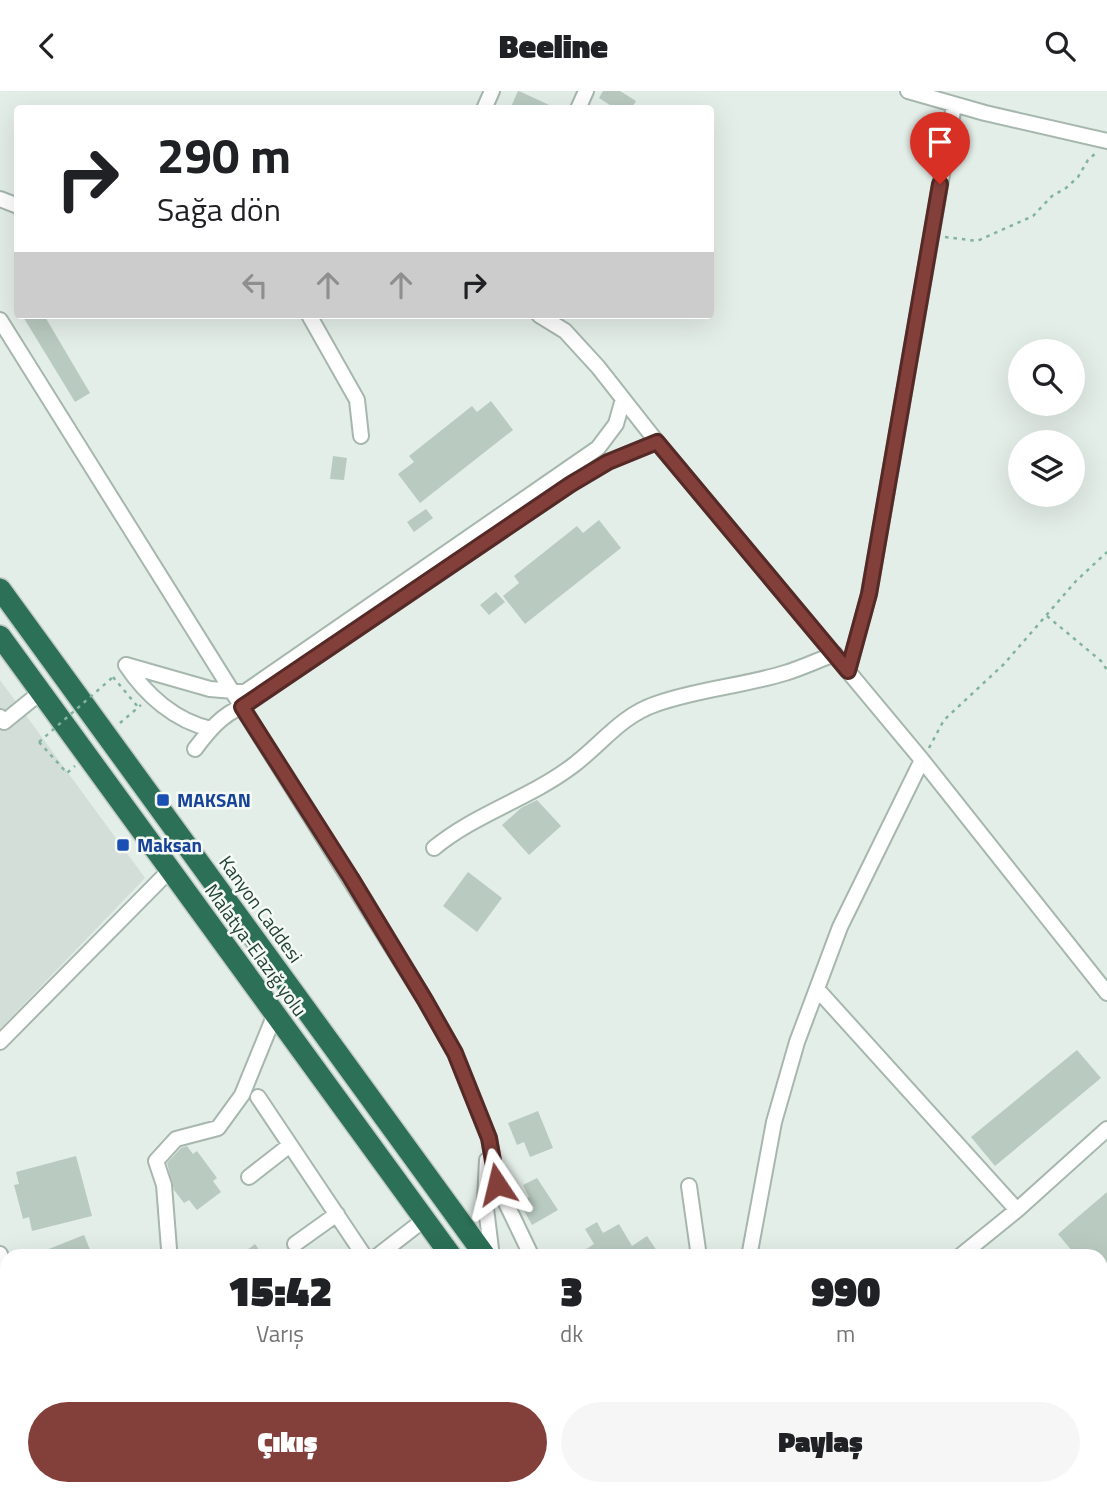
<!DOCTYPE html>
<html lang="tr">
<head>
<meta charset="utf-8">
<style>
	:root { --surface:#fff; --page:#f6f6f6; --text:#202124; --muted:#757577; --accent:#833f3a }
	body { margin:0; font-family:"Titillium Web",sans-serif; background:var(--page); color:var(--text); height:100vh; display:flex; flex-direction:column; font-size:26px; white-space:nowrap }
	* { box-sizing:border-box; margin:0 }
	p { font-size:23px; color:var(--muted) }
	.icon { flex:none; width:38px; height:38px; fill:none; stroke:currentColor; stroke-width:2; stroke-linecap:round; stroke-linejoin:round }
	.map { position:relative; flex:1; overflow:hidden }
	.drawer { position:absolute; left:0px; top:1158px; width:1108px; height:247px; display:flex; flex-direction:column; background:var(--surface); border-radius:21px 21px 0 0; box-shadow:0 7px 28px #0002 }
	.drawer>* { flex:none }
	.guide { position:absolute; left:14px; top:14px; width:700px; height:214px; border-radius:7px; box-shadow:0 7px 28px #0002; background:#fff; color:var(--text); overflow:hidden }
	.tools { position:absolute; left:1008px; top:248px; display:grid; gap:14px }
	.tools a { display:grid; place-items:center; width:77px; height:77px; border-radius:50%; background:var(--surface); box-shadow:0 7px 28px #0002; font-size:35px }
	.pin { position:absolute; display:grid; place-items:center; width:60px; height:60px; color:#fff; margin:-72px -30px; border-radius:50% 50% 50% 0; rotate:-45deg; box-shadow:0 0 7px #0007 }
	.pin .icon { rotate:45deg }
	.me { position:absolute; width:77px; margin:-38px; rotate:350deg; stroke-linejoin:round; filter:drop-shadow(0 0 5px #0008) }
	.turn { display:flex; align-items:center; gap:24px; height:147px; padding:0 28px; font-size:32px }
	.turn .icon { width:91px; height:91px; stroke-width:2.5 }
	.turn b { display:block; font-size:49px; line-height:60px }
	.lanes { display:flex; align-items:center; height:66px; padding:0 28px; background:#0003; justify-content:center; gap:35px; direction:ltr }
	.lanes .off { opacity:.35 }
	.eta { display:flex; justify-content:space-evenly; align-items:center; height:119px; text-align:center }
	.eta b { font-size:42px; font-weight:800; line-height:49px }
	.button { display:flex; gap:14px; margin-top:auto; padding:14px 28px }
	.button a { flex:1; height:80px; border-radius:42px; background:var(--accent); color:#fff; font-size:28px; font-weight:800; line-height:80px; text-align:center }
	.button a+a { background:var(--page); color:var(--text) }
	header { display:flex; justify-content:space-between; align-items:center; height:91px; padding:0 28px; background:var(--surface); font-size:32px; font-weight:800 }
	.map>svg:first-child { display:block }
</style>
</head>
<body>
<header><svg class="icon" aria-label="back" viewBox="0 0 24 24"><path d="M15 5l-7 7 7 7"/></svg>Beeline<svg class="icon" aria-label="search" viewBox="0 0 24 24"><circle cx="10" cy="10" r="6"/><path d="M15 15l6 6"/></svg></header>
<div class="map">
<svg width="1107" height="1404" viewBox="0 0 1107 1404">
	<rect width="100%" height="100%" fill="#e4eee8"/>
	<path fill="#d2ded7" d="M0,589L145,787L0,938Z"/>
	<path fill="#b9cac0" d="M518,0H519L558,18H510Z
		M603,0H620L636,10L631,18H616L599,7Z
		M22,224H44L90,302L75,311Z
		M491,310L513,339L420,412L398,383L414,371L409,365L472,315L477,321Z
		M333,365L347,367L344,389L330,388Z
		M426,418L433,427L414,441L407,431Z
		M599,429L621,457L525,533L503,505L519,492L514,485L577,435L583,442Z
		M496,501L505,511L489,524L480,514Z
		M537,709L561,735L529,764L502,734L521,717Z
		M468,781L502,807L477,841L443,815Z
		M1077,959L1101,987L995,1075L971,1046Z
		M538,1020L553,1057L530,1066L524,1051L517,1054L508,1032Z
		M187,1055L193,1063L197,1060L217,1087L213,1090L221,1101L197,1119L189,1109L184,1112L174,1099L167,1072L181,1057Z
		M76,1065L92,1125L32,1140L29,1126L23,1128L14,1094L19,1093L16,1081Z
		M537,1087L558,1119L532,1134L520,1112L529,1106L523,1094Z
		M1107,1101V1177L1101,1166H1077L1058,1143Z
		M597,1131L603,1142L619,1133L632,1155L647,1145L661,1166H574L594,1153L585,1138Z
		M84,1144L93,1166H31V1165Z
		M255,1153L264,1166H238Z"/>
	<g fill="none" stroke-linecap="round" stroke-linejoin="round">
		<g stroke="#a6b7ae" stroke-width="18">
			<path id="minor" d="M908,0L985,22L1107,50
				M484,18L492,0
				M578,18L586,0
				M0,108L18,115
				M309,224L357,309L361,345
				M539,224L565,240L598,276L657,351L922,669L1107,902
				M0,229L425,909L455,962L489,1047L497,1093L532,1166
				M126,574L210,598L245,601L598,357L616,333L623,308
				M126,574C146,604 175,630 211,638
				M848,580L869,503L954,14
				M0,626L4,631L41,601
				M195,658C207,642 222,623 242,616L571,393L608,371L657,351
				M434,757C475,723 528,708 571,676C600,655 620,625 656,613C698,598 743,595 785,582C802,577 818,569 835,563
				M817,898L1017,1119
				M0,951L170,779
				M258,1006L365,1166
				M487,1069L485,1109L492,1166
				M249,1086L290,1054
				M689,1095L699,1166
				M295,1153L337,1123
				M169,1158L164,1094L156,1070L176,1048L218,1037L242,1004L275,923
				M0,1163L7,1185
				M376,1166L425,1128
				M749,1166L774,1031L797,951L840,836L922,669
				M959,1166L1017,1119L1107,1038
				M1101,1344L1107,1339
				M43,1398L44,1404
				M903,1398L906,1404
				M672,1404L676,1398
				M1032,1404L1039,1398"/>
		</g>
		<g stroke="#c1cac6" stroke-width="24">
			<path id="highway" d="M0,498L486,1166
				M0,545L452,1166
				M616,1398L620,1404
				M654,1398L658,1404"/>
		</g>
		<path stroke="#82b49d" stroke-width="2.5" stroke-dasharray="3.5 5" stroke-linecap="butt" d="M945,146L977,150L1033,125L1052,105L1066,97L1078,86L1088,69L1097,61
			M1047,525L1101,570L1107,579
			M113,586L138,616
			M120,632L141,614
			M39,651L67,682L75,675
			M929,657L944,629L1004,573L1076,490L1107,461"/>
		<use href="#minor" stroke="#fff" stroke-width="14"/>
		<use href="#highway" stroke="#2b7057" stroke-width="21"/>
		<path stroke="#82b49d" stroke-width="2.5" stroke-dasharray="3.5 5" stroke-linecap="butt" d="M39,651L113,586"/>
	</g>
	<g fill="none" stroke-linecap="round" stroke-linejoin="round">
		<g stroke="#552926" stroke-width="18">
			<path id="route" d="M497,1093L489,1047L455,962L425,909L351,787L242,616L571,393L608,371L657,351L848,580L869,503L940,93"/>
		</g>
		<use href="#route" stroke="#833f3a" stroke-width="12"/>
	</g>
	<g fill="#1a4fb4" stroke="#f5faf7" stroke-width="2.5">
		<rect x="156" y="702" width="14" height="14" rx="3.5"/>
		<rect x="116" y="747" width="14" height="14" rx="3.5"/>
	</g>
	<g text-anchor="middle" stroke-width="5" stroke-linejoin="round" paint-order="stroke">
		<g font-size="19" font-weight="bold" fill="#164399" stroke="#f5faf7" text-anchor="start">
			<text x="177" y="716">MAKSAN</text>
			<text x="137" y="761">Maksan</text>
		</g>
		<g font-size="19" fill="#224234" stroke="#f5faf7">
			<text transform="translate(261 818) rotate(54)" y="7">Kanyon Caddesi</text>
			<text transform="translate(256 859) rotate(54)" y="7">Malatya-Elazığ yolu</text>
		</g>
	</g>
</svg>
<div class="tools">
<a><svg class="icon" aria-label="search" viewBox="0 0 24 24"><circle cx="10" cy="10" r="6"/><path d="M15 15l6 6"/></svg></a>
<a><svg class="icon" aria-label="layers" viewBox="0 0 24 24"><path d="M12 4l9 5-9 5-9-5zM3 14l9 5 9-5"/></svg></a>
</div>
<div class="pin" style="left:940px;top:93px;background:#d93025"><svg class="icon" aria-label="arrive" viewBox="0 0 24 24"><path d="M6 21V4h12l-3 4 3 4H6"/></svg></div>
<svg class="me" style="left:497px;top:1093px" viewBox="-20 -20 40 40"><path d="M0-17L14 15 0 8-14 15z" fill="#833f3a" stroke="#fff" stroke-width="4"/></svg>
<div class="guide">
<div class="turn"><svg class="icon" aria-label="right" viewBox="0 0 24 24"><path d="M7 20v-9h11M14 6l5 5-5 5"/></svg><div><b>290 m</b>Sağa dön</div></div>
<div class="lanes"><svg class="icon off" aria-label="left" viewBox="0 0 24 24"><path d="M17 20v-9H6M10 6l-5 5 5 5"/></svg><svg class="icon off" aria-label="ahead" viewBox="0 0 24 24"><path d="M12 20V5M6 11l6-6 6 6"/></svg><svg class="icon off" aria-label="ahead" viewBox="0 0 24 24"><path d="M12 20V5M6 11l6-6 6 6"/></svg><svg class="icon" aria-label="right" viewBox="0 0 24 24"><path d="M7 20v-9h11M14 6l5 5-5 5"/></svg></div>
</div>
<section class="drawer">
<div class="eta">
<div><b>15:42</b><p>Varış</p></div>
<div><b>3</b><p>dk</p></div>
<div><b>990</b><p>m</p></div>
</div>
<div class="button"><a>Çıkış</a><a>Paylaş</a></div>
</section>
</div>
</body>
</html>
